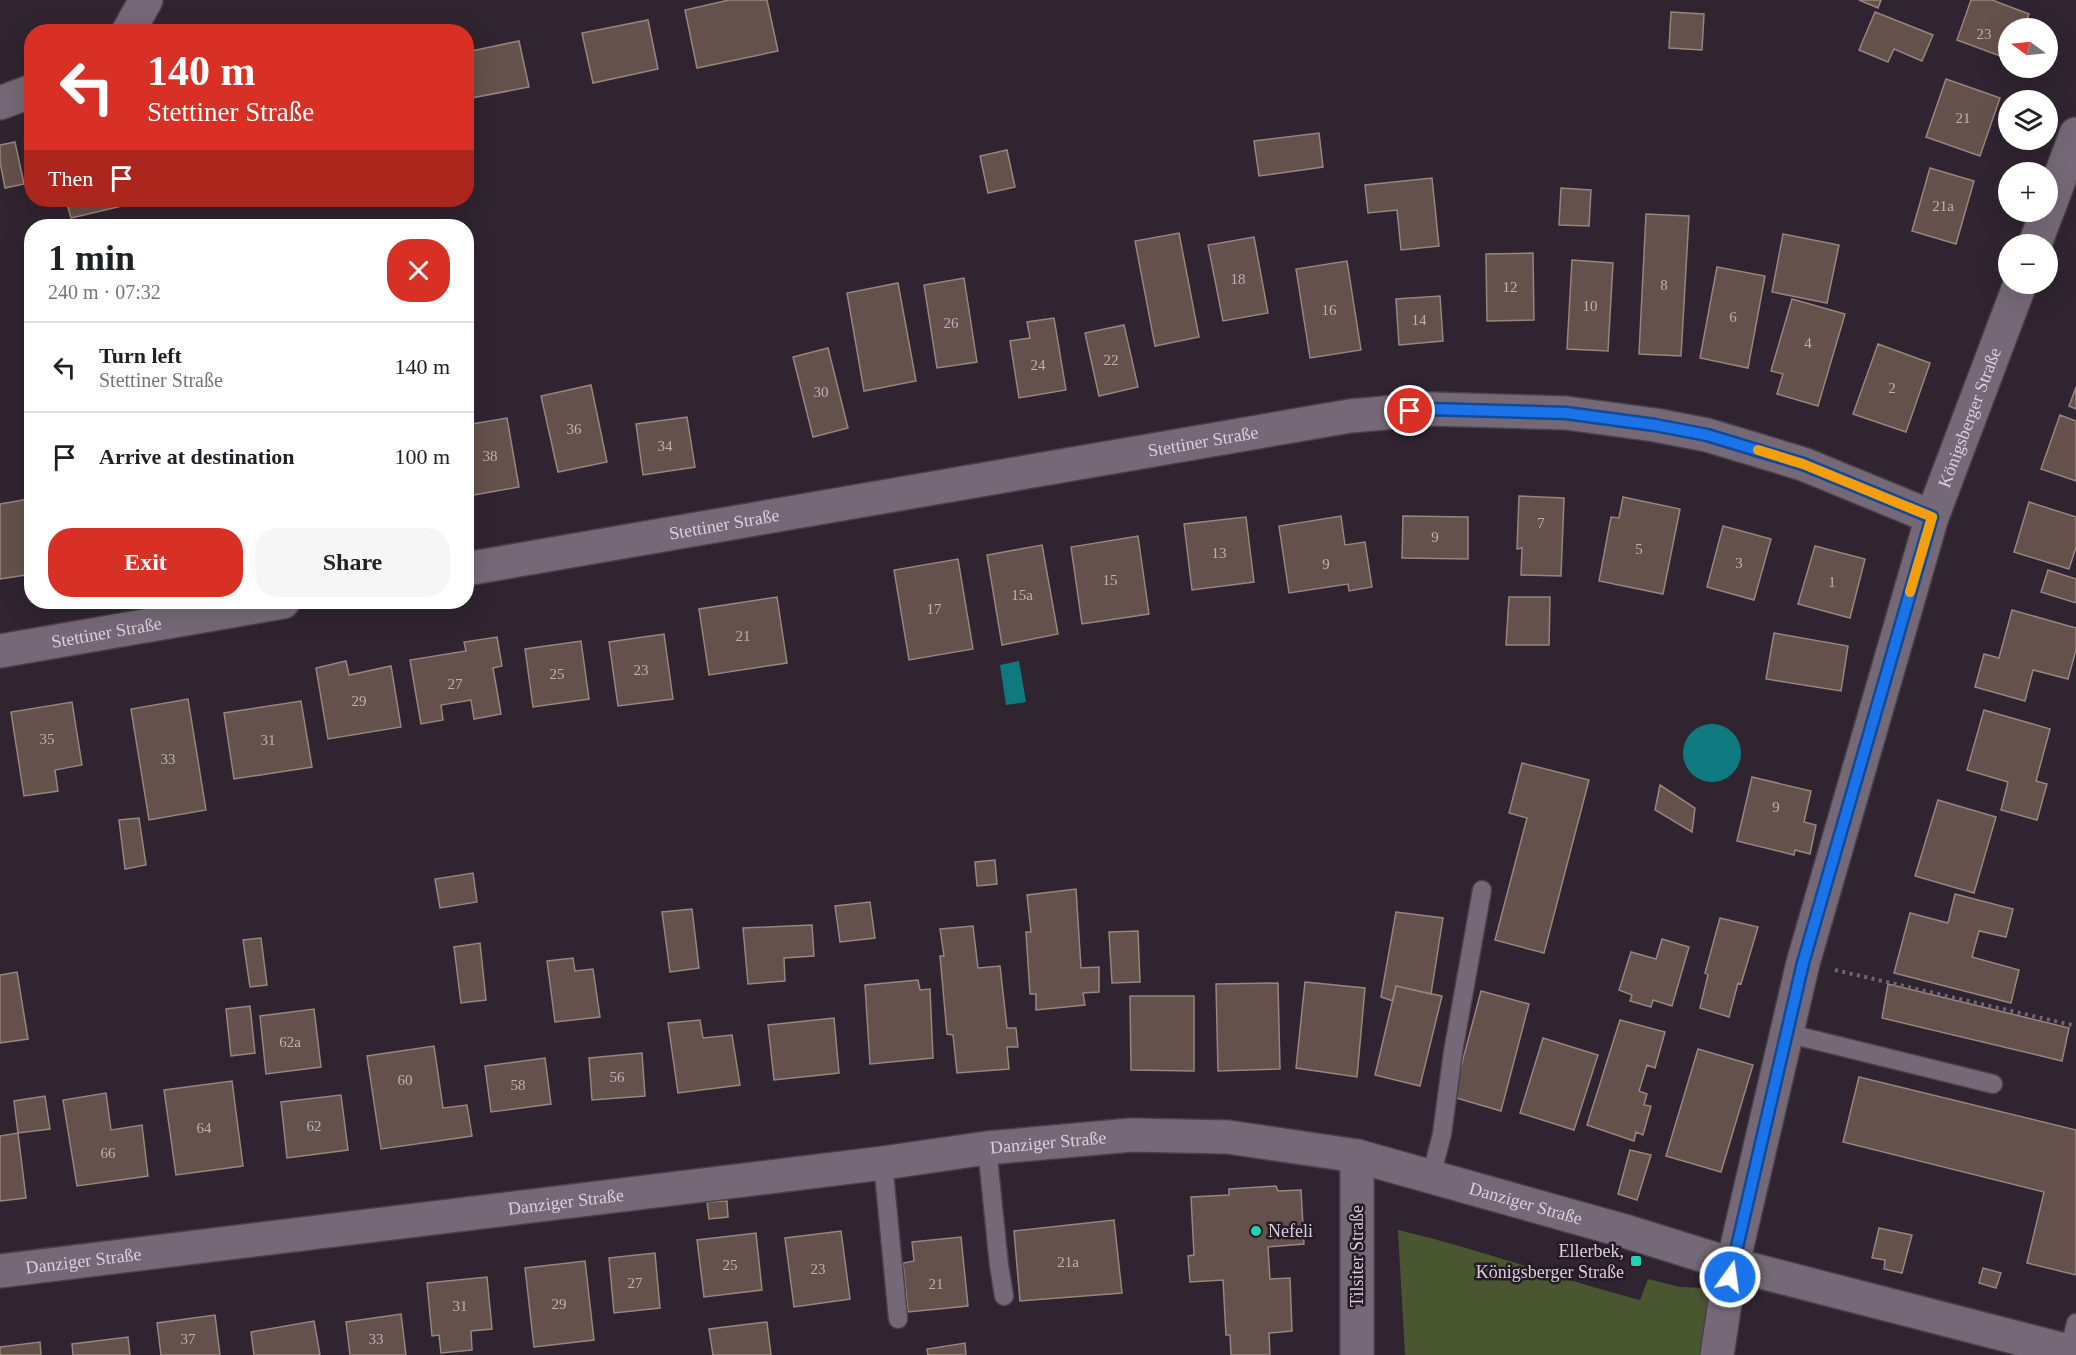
<!DOCTYPE html>
<html lang="en">
<head>
<meta charset="utf-8">
<style>
	:root { --surface:#fff; --page:#f6f6f6; --text:#202124; --muted:#757577; --line:#e0e0e0; --accent:#d93025 }
	body { margin:0; font-family:"Times New Roman",serif; background:var(--page); color:var(--text); height:100vh; display:flex; flex-direction:column; font-size:22px; white-space:nowrap }
	* { box-sizing:border-box; margin:0 }
	p { font-size:20px; color:var(--muted) }
	.icon { flex:none; width:33px; height:33px; fill:none; stroke:currentColor; stroke-width:2; stroke-linecap:round; stroke-linejoin:round }
	.map { position:relative; flex:1; overflow:hidden }
	.side { position:absolute; left:24px; top:219px; width:450px; height:390px; display:flex; flex-direction:column; background:var(--surface); border-radius:24px; box-shadow:0 6px 24px #0002 }
	.side>* { flex:none }
	.hud { position:absolute; left:24px; top:24px; width:450px; height:183px; border-radius:24px; box-shadow:0 6px 24px #0002; background:#d93025; color:#fff; overflow:hidden }
	.needle { width:39px; rotate:285deg }
	.buttons { position:absolute; left:1998px; top:18px; display:grid; gap:12px }
	.buttons a { display:grid; place-items:center; width:60px; height:60px; border-radius:50%; background:var(--surface); box-shadow:0 6px 24px #0002; font-size:30px }
	.pin { position:absolute; display:grid; place-items:center; width:51px; height:51px; color:#fff; margin:-26px; border:3px solid #fff; border-radius:50%; box-shadow:0 2px 6px #0007 }
	.me { position:absolute; width:66px; margin:-33px; rotate:14deg; stroke-linejoin:round; filter:drop-shadow(0 0 4px #0008) }
	.turn { display:flex; align-items:center; gap:21px; height:126px; padding:0 24px; font-size:27px }
	.turn .icon { width:78px; height:78px; stroke-width:2.5 }
	.turn b { display:block; font-size:42px; line-height:51px }
	.then { display:flex; align-items:center; height:57px; padding:0 24px; background:#0003; gap:12px; font-size:22px }
	.round { display:grid; place-items:center; flex:none; width:63px; height:63px; border-radius:24px; background:var(--page) }
	.headline { display:flex; align-items:center; justify-content:space-between; height:102px; padding:0 24px }
	h1 { font-size:36px; font-weight:700; line-height:45px }
	.action { display:flex; gap:12px; margin-top:auto; padding:12px 24px }
	.action a { flex:1; height:69px; border-radius:24px; background:var(--accent); color:#fff; font-size:24px; font-weight:700; line-height:69px; text-align:center }
	.action a+a { background:var(--page); color:var(--text) }
	ul { padding:0; list-style:none }
	li { display:flex; align-items:center; gap:18px; height:90px; padding:0 24px; border-top:2px solid var(--line) }
	li div { flex:1 }
	li b { display:block; font-size:22px }
	li em { font-style:normal }
	.map>svg:first-child { display:block }
</style>
</head>
<body>
<div class="map">
<svg width="2076" height="1355" viewBox="0 0 2076 1355">
	<rect width="100%" height="100%" fill="#2f2430"/>
	<path fill="#495630" d="M1398,1230C1480,1249 1559,1279 1640,1300L1648,1279L1680,1287L1727,1289L1717,1355H1405Z"/>
	<path fill="#0f7980" d="M1019,661L1026,702L1006,705L1000,665Z
		M1683 753a29 29 0 1 1 58 0a29 29 0 1 1-58 0Z"/>
	<path fill="#64514b" stroke="#99847e" stroke-width="1.5" d="M729,0H767L778,51L697,68L685,10Z
		M1859,0H1881L1878,8Z
		M1971,0H1992L2029,14L2024,28H2008V59L1957,40Z
		M1671,12L1704,14L1702,50L1669,48Z
		M1875,12L1933,35L1922,61L1894,49L1888,62L1859,50Z
		M648,20L658,69L593,83L582,33Z
		M519,41L529,87L466,99V52Z
		M1946,79L2000,98L1980,156L1926,137Z
		M1319,133L1323,167L1259,176L1254,141Z
		M15,142L24,184L5,188L0,162V145Z
		M1007,150L1015,187L988,193L980,156Z
		M1930,168L1974,181L1956,244L1912,231Z
		M1432,178L1439,246L1401,250L1397,210L1368,213L1365,185Z
		M1561,188L1591,190L1589,226L1559,225Z
		M66,200H120L122,206L71,218Z
		M1646,214L1689,216L1681,356L1639,354Z
		M1179,233L1199,337L1155,346L1135,241Z
		M1783,234L1839,245L1827,303L1772,292Z
		M1254,237L1268,313L1223,321L1208,245Z
		M1533,253L1534,320L1487,321L1486,254Z
		M1572,260L1613,263L1608,351L1567,349Z
		M1347,261L1361,350L1310,358L1296,269Z
		M1717,267L1765,276L1748,368L1700,358Z
		M964,278L977,362L937,368L924,285Z
		M898,283L916,381L864,391L847,293Z
		M1440,296L1443,341L1399,345L1396,299Z
		M1792,299L1845,314L1818,406L1777,394L1783,374L1771,371Z
		M1054,318L1066,390L1019,398L1010,341L1030,338L1027,322Z
		M1124,325L1138,387L1099,396L1085,333Z
		M1878,344L1930,363L1906,432L1853,414Z
		M828,348L848,428L813,437L793,357Z
		M591,385L607,462L558,472L541,396Z
		M2076,387V409L2069,406Z
		M2060,415L2076,421V481L2041,469Z
		M687,417L695,467L643,475L636,424Z
		M507,418L519,487L468,496L466,425Z
		M1519,496L1564,498L1561,576L1521,575L1522,548L1517,549Z
		M1623,497L1680,509L1663,594L1599,581L1611,517L1619,518Z
		M28,499L32,518V574L0,579V504Z
		M2029,502L2076,517V547L2069,569L2014,552Z
		M1341,516L1345,545L1365,542L1372,587L1349,591L1348,584L1289,593L1279,526Z
		M1403,516L1468,517V559L1402,558Z
		M1246,517L1254,582L1192,590L1184,524Z
		M1723,526L1771,539L1754,600L1707,587Z
		M1138,536L1149,614L1082,624L1071,547Z
		M1042,545L1058,634L1002,645L987,555Z
		M1815,546L1865,559L1850,618L1798,604Z
		M958,559L973,649L909,660L894,570Z
		M2048,570L2076,579V603L2041,592Z
		M777,597L787,663L709,675L699,609Z
		M1509,597H1550L1549,645H1506Z
		M2012,610L2076,628V650L2068,679L2033,670L2025,701L1975,687L1984,654L1999,658Z
		M1774,633L1848,646L1841,691L1766,679Z
		M664,634L673,699L618,706L609,642Z
		M497,637L502,666L493,668L501,714L474,719L471,700L441,705L443,720L421,724L410,660L466,651L464,642Z
		M581,641L589,699L533,707L525,649Z
		M346,661L349,675L391,666L401,727L328,739L316,668Z
		M188,699L206,810L149,820L131,709Z
		M301,701L312,767L234,779L224,713Z
		M72,702L82,765L55,770L58,791L24,796L11,712Z
		M1984,710L2050,729L2036,781L2047,784L2037,820L2001,810L2008,782L1967,770Z
		M1522,763L1589,780L1544,953L1495,940L1527,818L1509,813Z
		M1752,777L1811,791L1804,822L1816,825L1810,854L1795,850L1794,855L1737,841Z
		M1660,785L1695,808L1692,832L1655,810Z
		M1938,800L1996,817L1974,893L1915,876Z
		M139,818L146,865L125,869L119,820Z
		M995,860L997,884L977,886L975,862Z
		M473,873L477,902L440,908L435,879Z
		M1076,889L1081,968L1099,967V992L1083,993L1085,1005L1036,1010V994H1030L1026,932H1031L1027,895Z
		M1955,894L2013,909L2006,937L1979,931L1972,957L2019,970L2011,1003L1894,973L1910,913L1948,923Z
		M870,902L875,938L840,942L835,906Z
		M692,909L699,968L670,972L662,912Z
		M1396,912L1443,918L1431,994L1396,986L1393,1001L1381,997Z
		M1720,918L1758,927L1741,984L1738,983L1729,1017L1700,1008L1708,975L1705,973Z
		M812,925L814,956L784,958L785,981L748,984L743,928Z
		M973,926L978,968L1000,966L1007,1028H1016L1018,1047H1007L1009,1069L957,1073L953,1035L947,1034L940,956H944L940,929Z
		M1138,931L1140,982L1112,983L1109,932Z
		M261,938L267,985L250,987L243,940Z
		M1662,939L1689,947L1672,1006L1653,1000L1651,1007L1630,1001L1632,995L1619,990L1631,952L1656,959Z
		M480,943L486,1000L461,1003L454,947Z
		M573,958L575,971L593,969L600,1017L555,1022L547,961Z
		M17,972L28,1039L0,1043V975Z
		M918,980L920,990L930,989L933,1058L870,1064L865,985Z
		M1305,982L1365,988L1357,1077L1296,1068Z
		M1278,983L1280,1069L1218,1071L1216,984Z
		M1888,984L2069,1028L2062,1061L1882,1018Z
		M1396,986L1442,996L1420,1086L1375,1075Z
		M1481,991L1529,1004L1501,1111L1453,1097Z
		M1130,996H1194V1071L1131,1070Z
		M250,1006L255,1053L231,1056L226,1009Z
		M314,1009L321,1067L266,1074L260,1016Z
		M834,1018L839,1073L774,1080L768,1025Z
		M700,1020L703,1038L732,1035L740,1085L678,1093L668,1023Z
		M1620,1020L1665,1032L1655,1068L1647,1065L1639,1091L1647,1094L1644,1105L1651,1106L1643,1135L1636,1132L1634,1141L1587,1125Z
		M1543,1038L1598,1055L1574,1130L1520,1113Z
		M434,1046L443,1108L467,1105L472,1136L381,1149L367,1056Z
		M1698,1049L1753,1065L1721,1172L1666,1156Z
		M642,1053L645,1096L592,1100L589,1058Z
		M545,1058L551,1104L491,1112L485,1066Z
		M1859,1077L2076,1130V1275L2027,1263L2044,1192L1843,1142Z
		M232,1081L243,1166L176,1175L164,1090Z
		M106,1093L111,1130L142,1125L148,1176L77,1186L63,1100Z
		M341,1095L348,1150L287,1158L281,1102Z
		M45,1096L50,1129L18,1133L14,1101Z
		M18,1133L26,1198L0,1201V1136Z
		M1630,1150L1651,1155L1637,1200L1618,1194Z
		M1276,1186L1278,1191L1301,1190L1304,1244L1268,1247L1270,1279L1290,1278L1292,1331L1269,1333L1270,1355H1231L1230,1335H1226L1223,1280L1190,1282L1188,1256L1194,1255L1191,1197L1229,1195V1189Z
		M727,1201L728,1217L709,1219L707,1202Z
		M1114,1220L1122,1293L1020,1301L1014,1231Z
		M1879,1228L1912,1235L1902,1273L1884,1269L1885,1260L1872,1258Z
		M841,1231L850,1299L794,1307L785,1238Z
		M756,1233L762,1290L704,1297L697,1240Z
		M961,1237L968,1306L908,1312L903,1263L914,1261L912,1242Z
		M655,1253L660,1308L614,1313L609,1258Z
		M585,1261L594,1340L534,1347L525,1268Z
		M1983,1268L2001,1273L1996,1288L1979,1283Z
		M487,1277L492,1329L471,1331L472,1350L441,1353L439,1335L432,1336L427,1283Z
		M401,1314L406,1355H350L346,1322Z
		M215,1315L220,1355H161L157,1323Z
		M314,1321L320,1355H254L251,1332Z
		M767,1322L771,1355H713L709,1329Z
		M128,1337L130,1355H73L72,1344Z
		M40,1342L41,1355H0V1347Z
		M965,1343L966,1355H928L927,1349Z"/>
	<g fill="none" stroke-linecap="round" stroke-linejoin="round">
		<g stroke="#49404a" stroke-width="21">
			<path id="service" d="M1786,1033L1993,1084
				M987,1148L999,1265L1004,1296
				M883,1163L898,1319
				M1431,1177L1442,1134L1453,1052L1482,890
				M2069,1351L2076,1323"/>
		</g>
		<g stroke="#49404a" stroke-width="36">
			<g id="minor">
				<path d="M128,32L146,0"/>
				<path d="M0,103L32,91"/>
				<path d="M2048,210L2076,134"/>
				<path d="M2035,244L2047,212"/>
				<path id="s1" d="M466,569L1350,416L1430,409L1566,413L1655,425L1707,435L1803,464L1932,517"/>
				<path id="s2" d="M0,651L283,602"/>
				<path id="s3" d="M0,1271L883,1163L987,1148L1131,1135L1228,1137L1357,1156L1628,1232L1734,1265L2076,1353"/>
				<path d="M1357,1355V1156"/>
				<path id="s4" d="M1717,1355L1727,1289L1803,963L1932,517L2020,284"/>
			</g>
		</g>
		<path stroke="#6f6670" stroke-width="4" stroke-dasharray="3 4.5" stroke-linecap="butt" d="M1835,970L2076,1026"/>
		<use href="#service" stroke="#766977" stroke-width="18"/>
		<use href="#minor" stroke="#766977" stroke-width="33"/>
	</g>
	<g fill="none" stroke-linecap="round" stroke-linejoin="round">
		<g stroke="#114b97" stroke-width="15">
			<path id="route" d="M1410,411L1430,409L1566,413L1655,425L1707,435L1803,464L1932,517L1803,963L1730,1277"/>
		</g>
		<use href="#route" stroke="#1a73e8" stroke-width="10"/>
		<path stroke="#f59e0b" stroke-width="10" d="M1758,450L1803,464L1932,517L1910,592"/>
	</g>
	<g fill="#1dd5b1" stroke="#251a26" stroke-width="2">
		<circle cx="1256" cy="1231" r="6"/>
		<rect x="1630" y="1255" width="12" height="12" rx="3"/>
	</g>
	<g text-anchor="middle" stroke-width="5" stroke-linejoin="round" paint-order="stroke">
		<g font-size="15" fill="#bbb1b6">
			<text x="1984" y="39">23</text>
			<text x="1963" y="123">21</text>
			<text x="1943" y="211">21a</text>
			<text x="1238" y="284">18</text>
			<text x="1664" y="290">8</text>
			<text x="1510" y="292">12</text>
			<text x="1590" y="311">10</text>
			<text x="1329" y="315">16</text>
			<text x="1733" y="322">6</text>
			<text x="1419" y="325">14</text>
			<text x="951" y="328">26</text>
			<text x="1808" y="348">4</text>
			<text x="1111" y="365">22</text>
			<text x="1038" y="370">24</text>
			<text x="1892" y="393">2</text>
			<text x="821" y="397">30</text>
			<text x="574" y="434">36</text>
			<text x="665" y="451">34</text>
			<text x="490" y="461">38</text>
			<text x="1541" y="528">7</text>
			<text x="1435" y="542">9</text>
			<text x="1639" y="554">5</text>
			<text x="1219" y="558">13</text>
			<text x="1739" y="568">3</text>
			<text x="1326" y="569">9</text>
			<text x="1110" y="585">15</text>
			<text x="1832" y="587">1</text>
			<text x="1022" y="600">15a</text>
			<text x="934" y="614">17</text>
			<text x="743" y="641">21</text>
			<text x="641" y="675">23</text>
			<text x="557" y="679">25</text>
			<text x="455" y="689">27</text>
			<text x="359" y="706">29</text>
			<text x="47" y="744">35</text>
			<text x="268" y="745">31</text>
			<text x="168" y="764">33</text>
			<text x="1776" y="812">9</text>
			<text x="290" y="1047">62a</text>
			<text x="617" y="1082">56</text>
			<text x="405" y="1085">60</text>
			<text x="518" y="1090">58</text>
			<text x="314" y="1131">62</text>
			<text x="204" y="1133">64</text>
			<text x="108" y="1158">66</text>
			<text x="1068" y="1267">21a</text>
			<text x="730" y="1270">25</text>
			<text x="818" y="1274">23</text>
			<text x="635" y="1288">27</text>
			<text x="936" y="1289">21</text>
			<text x="559" y="1309">29</text>
			<text x="460" y="1311">31</text>
			<text x="188" y="1344">37</text>
			<text x="376" y="1344">33</text>
		</g>
		<g font-size="18" fill="#d8d1d9" stroke="#251a26">
			<text dy="6" stroke="none"><textPath href="#s4" startOffset="972">Königsberger Straße</textPath></text>
			<text dy="6" stroke="none"><textPath href="#s1" startOffset="748">Stettiner Straße</textPath></text>
			<text dy="6" stroke="none"><textPath href="#s1" startOffset="262">Stettiner Straße</textPath></text>
			<text dy="6" stroke="none"><textPath href="#s2" startOffset="108">Stettiner Straße</textPath></text>
			<text dy="6" stroke="none"><textPath href="#s3" startOffset="1056">Danziger Straße</textPath></text>
			<text dy="6" stroke="none"><textPath href="#s3" startOffset="570">Danziger Straße</textPath></text>
			<text dy="6" stroke="none"><textPath href="#s3" startOffset="1542">Danziger Straße</textPath></text>
			<text transform="translate(1357 1256) rotate(-90)" y="6">Tilsiter Straße</text>
			<text dy="6" stroke="none"><textPath href="#s3" startOffset="84">Danziger Straße</textPath></text>
		</g>
		<g font-size="18" fill="#d8d1d9" stroke="#251a26" text-anchor="start">
			<text x="1268" y="1237">Nefeli</text>
			<text x="1624" y="1257" text-anchor="end">Ellerbek,<tspan x="1624" dy="21">Königsberger Straße</tspan></text>
		</g>
	</g>
</svg>
<div class="buttons">
<a><svg class="needle" viewBox="-14 -14 28 28"><path d="M0-13l5 13h-10z" fill="#e53935"/><path d="M0 13l5-13h-10z" fill="#757577"/></svg></a>
<a><svg class="icon" aria-label="layers" viewBox="0 0 24 24"><path d="M12 4l9 5-9 5-9-5zM3 14l9 5 9-5"/></svg></a>
<a>+</a>
<a>−</a>
</div>
<div class="pin" style="left:1410px;top:411px;background:#d93025"><svg class="icon" aria-label="arrive" viewBox="0 0 24 24"><path d="M6 21V4h12l-3 4 3 4H6"/></svg></div>
<svg class="me" style="left:1730px;top:1277px" viewBox="-20 -20 40 40"><circle r="17" fill="#1a73e8" stroke="#fff" stroke-width="3"/><path d="M0-11L8 9 0 5-8 9z" fill="#fff"/></svg>
<div class="hud">
<div class="turn"><svg class="icon" aria-label="left" viewBox="0 0 24 24"><path d="M17 20v-9H6M10 6l-5 5 5 5"/></svg><div><b>140 m</b>Stettiner Straße</div></div>
<div class="then">Then<svg class="icon" aria-label="arrive" viewBox="0 0 24 24"><path d="M6 21V4h12l-3 4 3 4H6"/></svg></div>
</div>
<section class="side">
<div class="headline"><div><h1>1 min</h1><p>240 m · 07:32</p></div><a class="round" style="background:#d93025;color:#fff"><svg class="icon" aria-label="close" viewBox="0 0 24 24"><path d="M6 6l12 12M18 6L6 18"/></svg></a></div>
<ul>
<li><svg class="icon" aria-label="left" viewBox="0 0 24 24"><path d="M17 20v-9H6M10 6l-5 5 5 5"/></svg><div><b>Turn left</b><p>Stettiner Straße</p></div><em>140 m</em></li>
<li><svg class="icon" aria-label="arrive" viewBox="0 0 24 24"><path d="M6 21V4h12l-3 4 3 4H6"/></svg><div><b>Arrive at destination</b></div><em>100 m</em></li>
</ul>
<div class="action"><a>Exit</a><a>Share</a></div>
</section>
</div>
</body>
</html>
